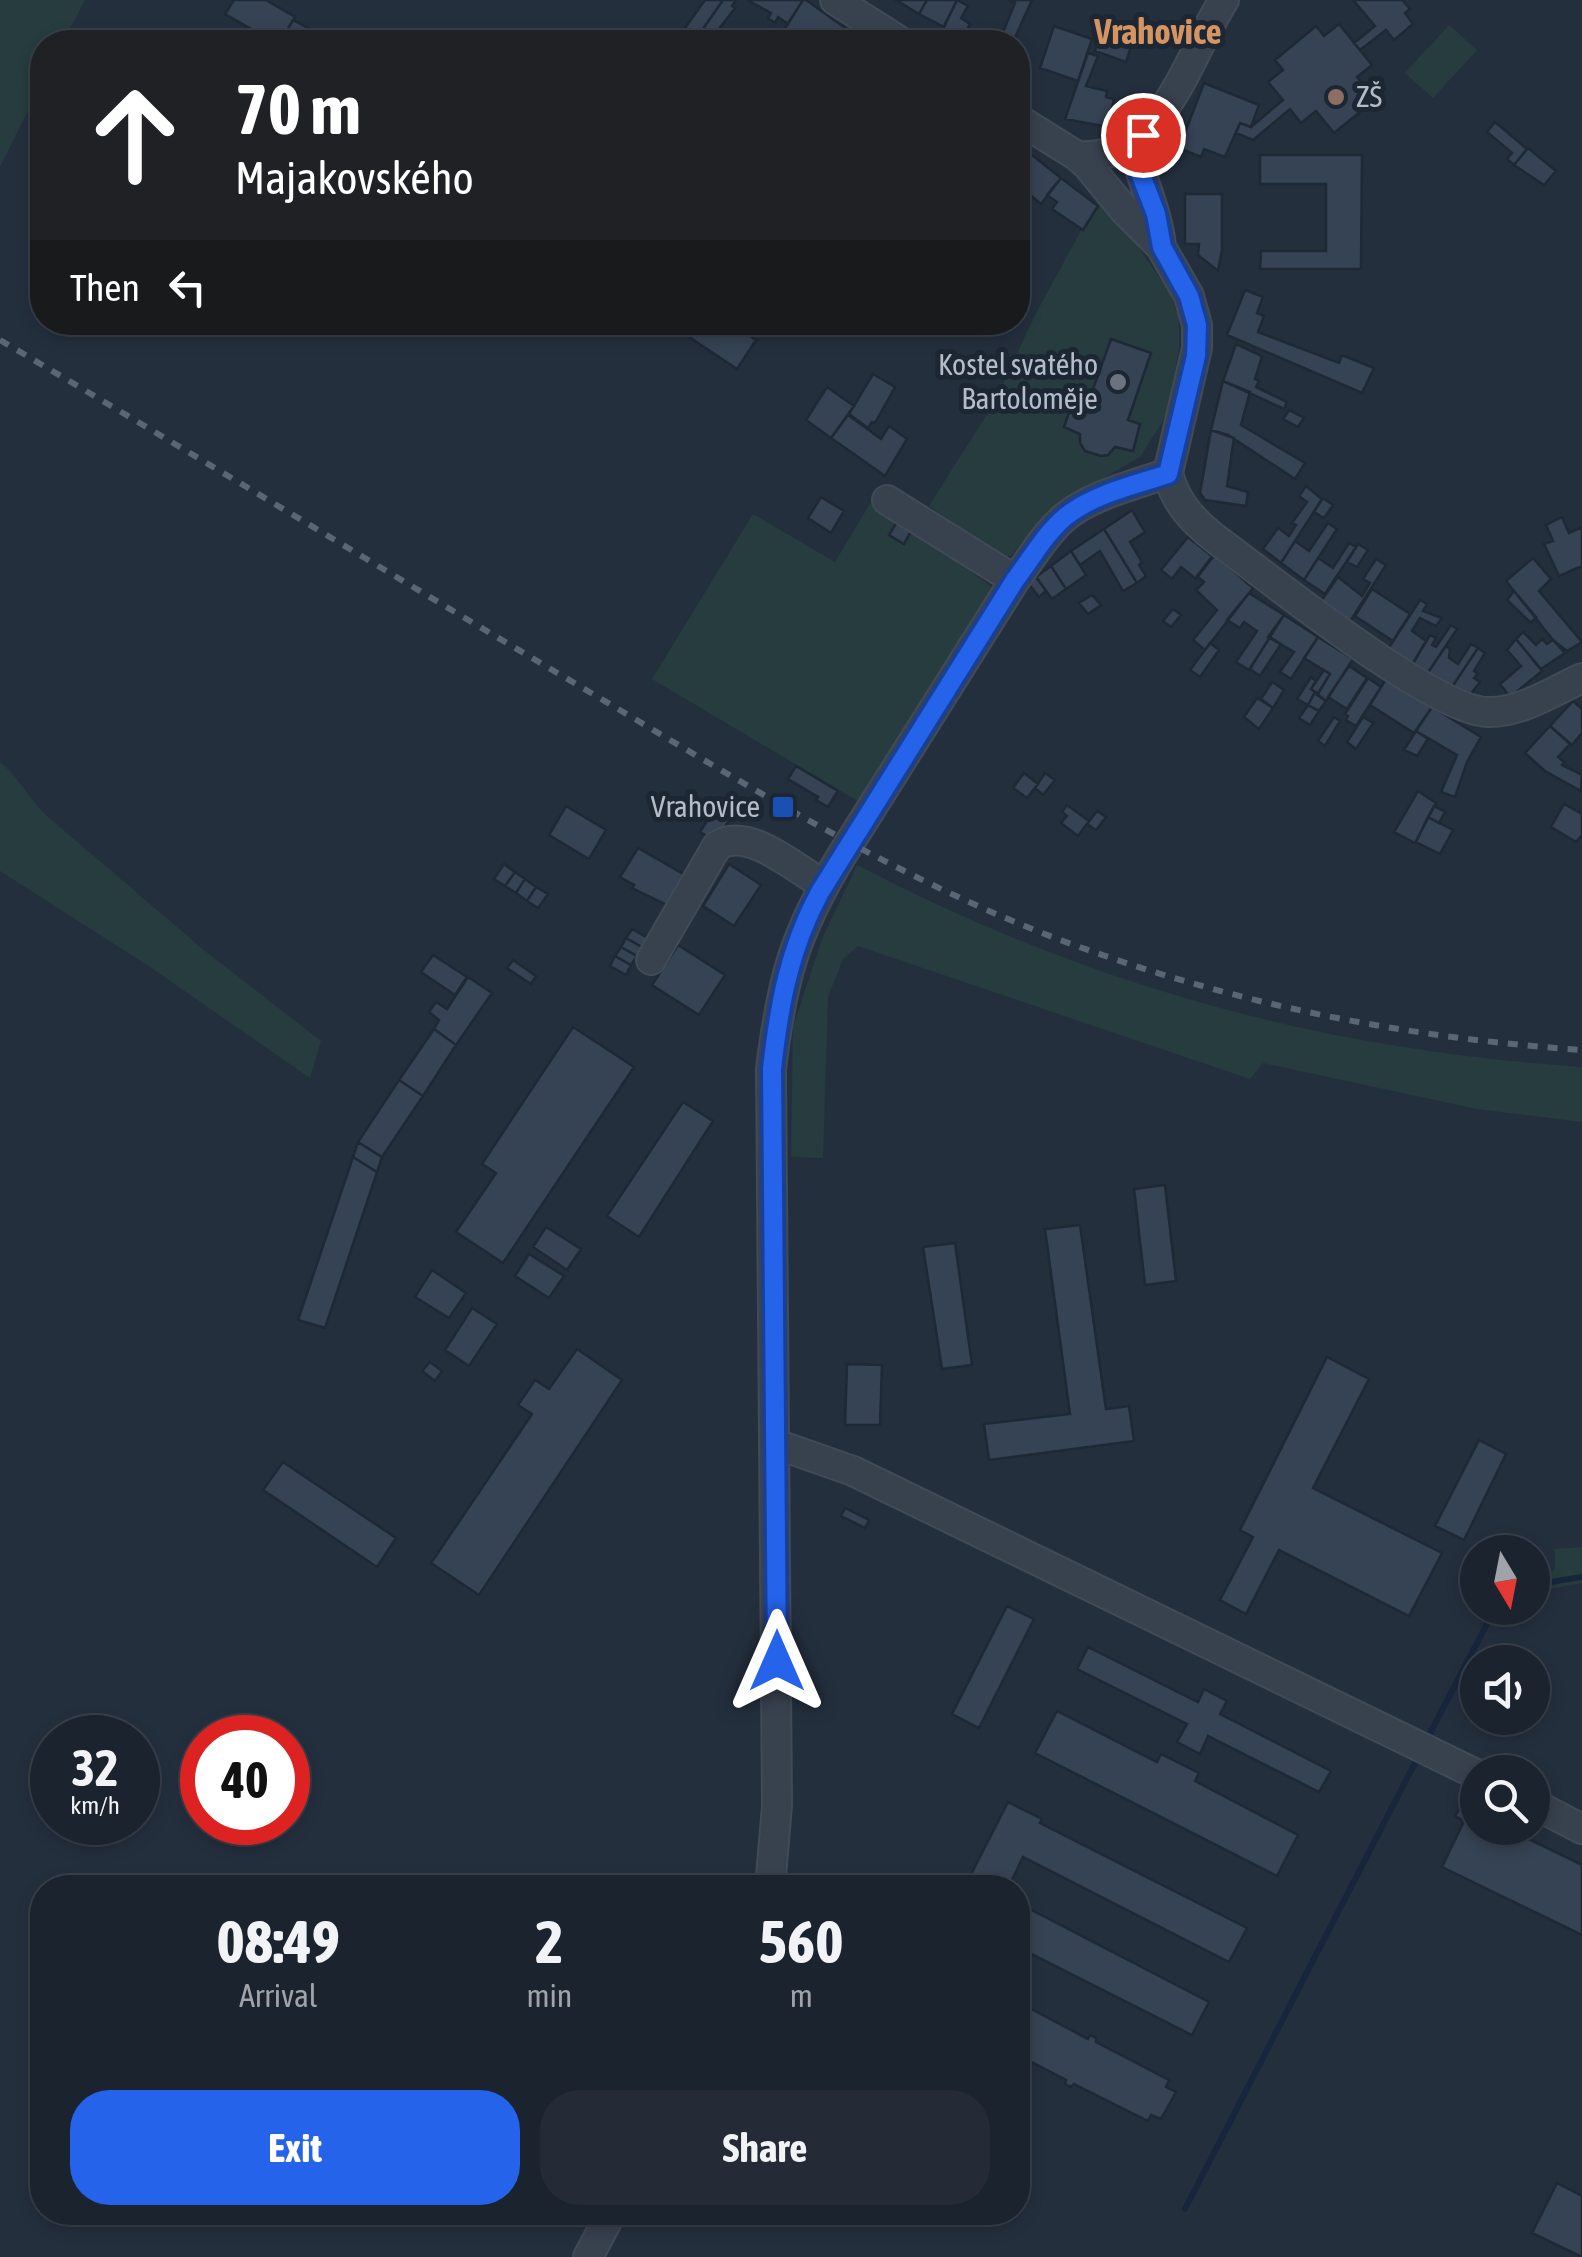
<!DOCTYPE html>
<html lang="en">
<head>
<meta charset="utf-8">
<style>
	:root { --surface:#1b232e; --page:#242b36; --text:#f1f3f6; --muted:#a0a4aa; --line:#39404a; --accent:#2563eb }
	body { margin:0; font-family:"Asap Condensed",sans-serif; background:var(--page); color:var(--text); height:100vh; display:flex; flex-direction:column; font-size:38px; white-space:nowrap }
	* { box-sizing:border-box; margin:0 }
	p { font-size:32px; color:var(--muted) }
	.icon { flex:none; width:55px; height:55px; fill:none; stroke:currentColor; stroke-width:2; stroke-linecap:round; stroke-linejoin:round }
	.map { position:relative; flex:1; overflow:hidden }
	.side { position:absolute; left:30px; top:1875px; width:1000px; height:350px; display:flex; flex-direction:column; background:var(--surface); border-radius:40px; box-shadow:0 5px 15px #0003,0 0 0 2px var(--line) }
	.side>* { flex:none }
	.hud { position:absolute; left:30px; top:30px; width:1000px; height:305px; border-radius:40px; box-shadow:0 5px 15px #0003,0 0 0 2px var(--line); background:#202124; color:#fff; overflow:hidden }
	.needle { width:65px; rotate:170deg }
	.fabs { position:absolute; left:1460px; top:1535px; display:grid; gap:20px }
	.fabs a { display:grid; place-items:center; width:90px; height:90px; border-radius:50%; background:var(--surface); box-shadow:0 5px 15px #0003,0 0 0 2px var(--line); font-size:50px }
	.speed { position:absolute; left:30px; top:1715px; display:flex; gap:20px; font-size:50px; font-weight:700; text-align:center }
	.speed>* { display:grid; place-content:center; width:130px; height:130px; border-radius:50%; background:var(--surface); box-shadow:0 5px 15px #0003,0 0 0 2px var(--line); line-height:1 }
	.speed small { font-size:25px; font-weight:400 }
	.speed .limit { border:15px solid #d22; background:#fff; color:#111 }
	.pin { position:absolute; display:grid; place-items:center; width:85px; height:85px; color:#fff; margin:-42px; border:5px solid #fff; border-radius:50%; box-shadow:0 2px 10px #0007 }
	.me { position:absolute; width:110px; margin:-55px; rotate:0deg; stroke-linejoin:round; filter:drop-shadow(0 0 8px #0008) }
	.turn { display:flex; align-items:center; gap:35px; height:210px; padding:0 40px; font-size:45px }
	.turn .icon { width:130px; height:130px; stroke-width:2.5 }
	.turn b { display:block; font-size:70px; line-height:85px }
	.then { display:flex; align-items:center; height:95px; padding:0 40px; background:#0003; gap:20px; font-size:38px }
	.eta { display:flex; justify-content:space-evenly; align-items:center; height:170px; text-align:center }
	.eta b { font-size:60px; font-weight:700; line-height:70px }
	.primary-button { display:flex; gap:20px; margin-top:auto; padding:20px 40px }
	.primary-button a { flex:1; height:115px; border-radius:40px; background:var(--accent); color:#fff; font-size:40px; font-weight:700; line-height:115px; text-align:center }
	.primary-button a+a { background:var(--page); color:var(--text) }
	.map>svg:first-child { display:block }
</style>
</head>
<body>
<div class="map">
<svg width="1582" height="2257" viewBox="0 0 1582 2257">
	<rect width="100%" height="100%" fill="#242f3e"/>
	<path fill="#263c3f" d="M0,0H85L63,42H42V83L0,167Z
		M1449,25L1477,50L1433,98L1405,73Z
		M1101,194L1169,291L1179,318V348L1168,413L1140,457L1050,509L1011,556H1001L929,506L994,403L1035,315Z
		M871,502L913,528L997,591L861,803L652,679L753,514L835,562Z
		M0,762C21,780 28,798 47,816L205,951L321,1041L310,1078L150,967L0,871Z
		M857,865C1092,987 1319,1049 1582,1067V1122L1477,1109L1263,1063L1250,1079L858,946L843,959L828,997L823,1158L791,1157L793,1027L822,939Z
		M1582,1547V1583L1539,1591L1555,1567V1549Z"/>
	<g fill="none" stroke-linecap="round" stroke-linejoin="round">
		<path stroke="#17263c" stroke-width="6" d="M1532,1585L1582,1577
			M1426,1741L1488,1622L1505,1608
			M1185,2209L1418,1757"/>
	</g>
	<path fill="#364354" stroke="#1f2835" stroke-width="2.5" d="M234,0H266L295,17L280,42H274L225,14Z
		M705,0H723L694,42H675Z
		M723,0H736L732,6L735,8L709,42H694Z
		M747,0H803L788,24L778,17L775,23L768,18L771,13Z
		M803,0H806L862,40L776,42Z
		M896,0H927L919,14Z
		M927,0H957L944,27L919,14Z
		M957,0L968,6L961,18L970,24L966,31L985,42H936Z
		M1008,0H1032L1013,42H999L1015,3Z
		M1353,0H1402L1410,9L1405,13L1413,24L1394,40L1386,30L1360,50L1354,43L1375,26Z
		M293,20L334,42H280Z
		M1339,24L1372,65L1357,77L1376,99L1334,133L1316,111L1301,123L1290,109L1253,140L1236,133L1240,123L1251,127L1283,100L1268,82L1283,70L1275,60L1316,26L1324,36Z
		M1054,26L1092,39L1078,81L1040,68Z
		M1102,29L1133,40L1126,62L1095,51Z
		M1088,53L1098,56L1086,86L1107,91L1106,97L1114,99L1108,127L1065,119Z
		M1204,83L1259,105L1251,127L1240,123L1225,157L1204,149L1201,157L1179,148Z
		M1495,122L1527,149L1514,165L1507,159L1512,153L1487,132Z
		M1018,144L1061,178L1041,204L1018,185Z
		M1528,148L1556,171L1544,185L1514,165Z
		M1260,155H1362L1361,269H1260L1261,251H1326V184H1260Z
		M1061,178L1098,206L1083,230L1052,209L1057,202L1047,195Z
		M1185,194H1222V250L1218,271L1198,255L1199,244H1185Z
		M1245,290L1263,297L1257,313L1264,316L1258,332L1339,363L1342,355L1374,368L1362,393L1227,335Z
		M694,322H730L756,340L737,369L686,335Z
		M1111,339L1151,353L1128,420L1140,424L1133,451L1115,447L1108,455L1101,456L1085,451L1080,443V434L1064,427L1070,410L1084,414Z
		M1236,344L1262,356L1255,379L1259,381L1256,387L1287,402L1284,409L1223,381Z
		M873,374L895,387L875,423L872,422L868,428L849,414Z
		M1223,381L1250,392L1241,425L1305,463L1295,479L1228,435L1211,430Z
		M827,387L854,406L831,438L806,420Z
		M1289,410L1304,418L1298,427L1283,419Z
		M848,415L881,439L889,426L907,439L885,476L831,438Z
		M1211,430L1234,438L1227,486L1248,492L1246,506L1205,500L1200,493Z
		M1306,486L1322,499L1281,563L1263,549L1278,528L1289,536L1296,525L1292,523L1307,502L1299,496Z
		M821,497L844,511L831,533L808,518Z
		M1323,498L1333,505L1324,518L1314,512Z
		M1132,510L1145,532L1130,542L1142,562L1139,565L1146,576L1137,583L1104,529Z
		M1562,517L1569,533L1582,527V566L1559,576L1544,544L1553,541L1546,525Z
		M898,520L912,529L904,544L889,535Z
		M1328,523L1337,529L1304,580L1281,563L1295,541L1309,551Z
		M1104,529L1137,583L1123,591L1100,551L1080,565L1071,551Z
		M1188,537L1213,557L1196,579L1181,567L1172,579L1161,570Z
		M1349,543L1356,547L1325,594L1304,580L1318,558L1333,568Z
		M1358,544L1368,550L1357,567L1347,562Z
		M1071,551L1086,575L1066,589L1051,566Z
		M1214,554L1253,588L1205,650L1193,640L1217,610L1196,590L1204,582L1197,576Z
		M1533,558L1551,579L1539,591L1582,642L1567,651L1553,640L1506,581Z
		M1376,559L1386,565L1349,623L1321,601L1338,577L1362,596L1370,583L1363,579Z
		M1051,566L1066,589L1052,599L1036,577Z
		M1036,577L1046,591L1039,597L1028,583Z
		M1372,589L1410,614L1393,641L1355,616Z
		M1514,591L1536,617L1531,623L1507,600Z
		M1249,593L1284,615L1249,670L1236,662L1257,631L1244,622L1240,628L1227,620Z
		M1092,595L1101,605L1088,614L1079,603Z
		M1420,600L1427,604L1423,611L1442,618L1436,626L1420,618L1412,631L1426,641L1412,665L1388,649Z
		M1173,609L1181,615L1171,627L1163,621Z
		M1284,615L1318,637L1291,679L1280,672L1294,652L1268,637Z
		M1451,625L1457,629L1427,674L1412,665L1430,635L1436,638L1432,645L1436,647Z
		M1523,632L1536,645L1542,639L1547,644L1553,640L1565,653L1541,669L1516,639Z
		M1270,637L1281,644L1260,676L1250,669Z
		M1318,637L1353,659L1326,701L1317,695L1330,674L1304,658Z
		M1516,639L1542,671L1510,697L1500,684L1521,666L1507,650Z
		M1210,643L1219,650L1200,677L1190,670Z
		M1471,644L1478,648L1450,690L1427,674L1446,646L1450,649L1449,658L1458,664Z
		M1478,648L1485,653L1474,671L1478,674L1474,678L1480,682L1466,700L1450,690Z
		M1349,666L1367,678L1347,709L1328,697Z
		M1324,670L1330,674L1318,694L1311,689Z
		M1311,677L1316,681L1311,689L1315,692L1308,705L1297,699Z
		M1368,678L1381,687L1356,726L1346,720L1348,716L1345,714Z
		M1386,679L1432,707L1414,733L1370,705Z
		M1272,682L1284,690L1273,708L1261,699Z
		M1315,692L1326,701L1319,711L1308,705Z
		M1257,698L1273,708L1259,729L1244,717Z
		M1573,701L1582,709V733L1572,745L1550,726Z
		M1308,705L1319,711L1310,725L1299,718Z
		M1432,707L1481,737L1467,762L1455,797L1441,792L1457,755L1416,731Z
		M1334,717L1340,721L1325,746L1318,741Z
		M1363,717L1373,723L1356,749L1347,742Z
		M1550,726L1570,744L1558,757L1564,762L1562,765L1582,775L1581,791L1545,771L1525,753Z
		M1416,731L1428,739L1417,756L1404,750Z
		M796,766L838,791L828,807L816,800L818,797L788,779Z
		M1024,773L1038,784L1027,798L1013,788Z
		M1045,773L1055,780L1043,795L1035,788Z
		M1418,791L1436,803L1415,843L1394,832Z
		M1564,804L1582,814V835L1576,842L1551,827Z
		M1067,805L1089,821L1078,836L1061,823L1067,816L1062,812Z
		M566,806L606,830L589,859L549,835Z
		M1434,806L1445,812L1439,823L1428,817Z
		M714,810L730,819L716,842L700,832Z
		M1097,811L1106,817L1096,830L1087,824Z
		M1428,817L1453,830L1440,854L1416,842Z
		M638,848L685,875L667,905L632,888L634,885L620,877Z
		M504,864L515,872L505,886L494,879Z
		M729,864L761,885L734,926L703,906Z
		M515,872L525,879L516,893L505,886Z
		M525,879L536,887L527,901L516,893Z
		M536,887L548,894L538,908L527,901Z
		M632,929L648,938L642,947L626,938Z
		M626,938L642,947L637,956L621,947Z
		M678,945L725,975L699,1015L652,985Z
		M621,947L637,956L631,965L615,956Z
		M433,955L467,977L455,995L421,972Z
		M615,956L631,965L626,975L610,966Z
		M513,960L536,976L531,984L507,968Z
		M468,977L492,993L456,1045L434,1029L439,1020L429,1012L436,1002L447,1009Z
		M573,1027L634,1067L503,1263L456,1232L496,1173L482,1164Z
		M434,1029L456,1045L423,1096L399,1080Z
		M399,1080L423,1096L382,1157L358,1142Z
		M683,1102L713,1121L639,1237L607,1216Z
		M358,1142L382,1157L377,1172L353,1157Z
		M353,1157L377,1172L325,1328L298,1320Z
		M1165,1185L1176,1281L1145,1285L1134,1189Z
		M1080,1225L1106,1409L1129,1406L1134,1441L989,1460L984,1424L1070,1414L1045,1229Z
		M546,1227L581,1249L567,1270L533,1247Z
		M955,1243L972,1365L942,1369L923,1247Z
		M529,1254L564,1276L549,1298L515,1276Z
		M432,1270L466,1293L449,1318L415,1297Z
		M472,1308L497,1324L469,1366L445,1350Z
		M577,1349L622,1380L479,1595L431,1563L532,1414L518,1405L535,1380L549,1389Z
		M1327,1357L1369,1379L1313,1488L1442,1553L1409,1616L1279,1550L1246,1614L1220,1600L1253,1537L1240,1530Z
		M430,1362L442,1371L435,1381L422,1371Z
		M847,1364L882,1365L880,1425H845Z
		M1479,1440L1506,1454L1464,1540L1435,1526Z
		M283,1462L396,1538L377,1567L263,1490Z
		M845,1508L869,1520L865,1528L841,1516Z
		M1007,1606L1034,1619L979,1728L952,1714Z
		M1088,1647L1198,1702L1204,1689L1227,1701L1220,1714L1331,1771L1319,1792L1208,1736L1200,1754L1177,1742L1187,1724L1077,1669Z
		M1057,1711L1157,1762L1161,1754L1199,1773L1195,1781L1298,1835L1277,1876L1035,1753Z
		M1008,1802L1042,1819L1040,1823L1247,1928L1229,1962L1023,1857L1008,1888H964Z
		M1461,1806L1478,1814V1828H1506L1582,1865V1935L1442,1867L1464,1821L1455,1816Z
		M1018,1903L1209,2002L1192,2035L1018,1947Z
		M1018,2002L1088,2039L1090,2035L1096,2038V2042L1169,2080L1166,2087L1176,2092L1161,2119L1151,2115L1148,2121L1074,2084L1071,2087L1065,2084L1066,2080L1018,2055Z
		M1557,2183L1582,2196V2257L1532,2233Z"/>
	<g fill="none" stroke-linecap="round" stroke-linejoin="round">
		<g stroke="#414a57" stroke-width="32">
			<path id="minor" d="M835,0L901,42
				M1018,119L1077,156L1088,166L1126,212L1161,247L1189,296L1197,325V348L1168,473C1175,503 1194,522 1217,540C1268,577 1435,712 1488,712C1520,713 1554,691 1582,678
				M1135,141C1138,178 1158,209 1161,247
				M1077,156C1162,163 1187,57 1224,0
				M887,500L1015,580
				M651,960L717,846C747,825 796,869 824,885
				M776,1444L853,1471L1478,1775
				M1532,1803L1582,1829
				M770,1888L777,1806L771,1069C782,979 794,934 842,855L1015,580C1031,559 1045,534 1065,517C1093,494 1135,485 1168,473
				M588,2257L612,2212"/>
		</g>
		<use href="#minor" stroke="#38414e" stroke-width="28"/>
		<path stroke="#5a6575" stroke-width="6" stroke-dasharray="10 10" stroke-linecap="butt" d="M0,340C200,458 398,579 598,697C751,788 906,884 1074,945C1239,1005 1408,1038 1582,1050"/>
	</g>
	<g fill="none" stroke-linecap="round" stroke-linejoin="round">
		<g stroke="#184099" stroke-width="25">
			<path id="route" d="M777,1661L772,1069C779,1006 789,949 820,892L1015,580C1031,559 1045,534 1065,517C1093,494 1135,485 1168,474L1196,356L1197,325L1189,296L1162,247L1156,214L1139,170L1136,141L1143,135"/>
		</g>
		<use href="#route" stroke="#2563eb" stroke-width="18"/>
	</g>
	<circle fill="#8d6e63" stroke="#1d2633" stroke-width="4" cx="1336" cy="97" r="10"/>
	<circle fill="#6b7280" stroke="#1d2633" stroke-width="4" cx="1118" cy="382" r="10"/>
	<rect fill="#1a4fb4" stroke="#1d2633" stroke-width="4" x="771" y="795" width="24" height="24" rx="5"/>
	<g text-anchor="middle" stroke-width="10" stroke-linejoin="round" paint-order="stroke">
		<g font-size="30" fill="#b4bcc9" stroke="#1d2633" text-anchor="end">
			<text x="1356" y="107" text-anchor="start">ZŠ</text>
			<text x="1098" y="375">Kostel svatého<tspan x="1098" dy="34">Bartoloměje</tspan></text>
			<text x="760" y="817">Vrahovice</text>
		</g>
		<g font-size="35" font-weight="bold" fill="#d59563" stroke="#1d2633">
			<text x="1158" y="44">Vrahovice</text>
		</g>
	</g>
</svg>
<div class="fabs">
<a><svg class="needle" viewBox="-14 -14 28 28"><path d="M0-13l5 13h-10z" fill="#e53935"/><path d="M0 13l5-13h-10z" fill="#a0a4aa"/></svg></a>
<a><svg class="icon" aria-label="sound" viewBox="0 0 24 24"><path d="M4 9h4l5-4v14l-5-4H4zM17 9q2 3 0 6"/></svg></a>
<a><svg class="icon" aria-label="search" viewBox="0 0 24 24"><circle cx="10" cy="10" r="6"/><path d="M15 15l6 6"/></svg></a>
</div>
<div class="speed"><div>32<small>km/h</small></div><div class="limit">40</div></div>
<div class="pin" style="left:1143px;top:135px;background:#d93025"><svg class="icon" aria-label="arrive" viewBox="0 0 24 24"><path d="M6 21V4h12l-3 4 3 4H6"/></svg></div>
<svg class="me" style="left:777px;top:1661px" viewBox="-20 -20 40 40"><path d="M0-17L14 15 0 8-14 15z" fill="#2563eb" stroke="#fff" stroke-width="4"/></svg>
<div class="hud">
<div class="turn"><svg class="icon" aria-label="ahead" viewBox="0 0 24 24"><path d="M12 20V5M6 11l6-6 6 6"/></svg><div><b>70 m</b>Majakovského</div></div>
<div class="then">Then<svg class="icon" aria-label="left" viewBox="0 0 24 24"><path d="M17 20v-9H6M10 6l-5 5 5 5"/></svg></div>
</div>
<section class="side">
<div class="eta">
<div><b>08:49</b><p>Arrival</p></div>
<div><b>2</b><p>min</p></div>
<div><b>560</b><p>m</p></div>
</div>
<div class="primary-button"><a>Exit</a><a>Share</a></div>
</section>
</div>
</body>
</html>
